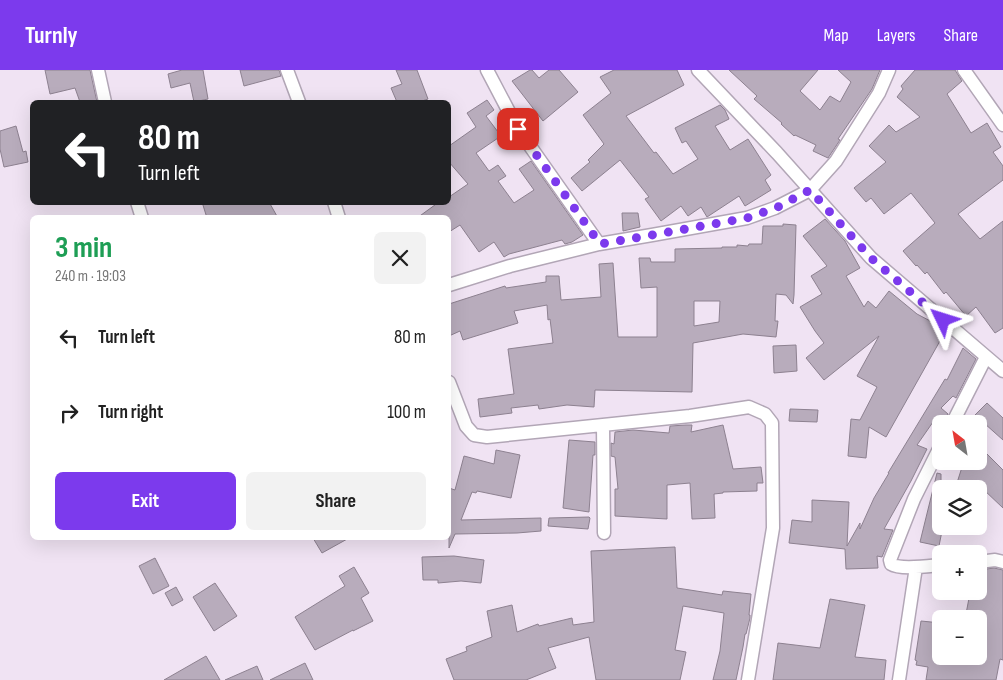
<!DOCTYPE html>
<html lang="en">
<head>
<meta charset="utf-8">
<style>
	:root { --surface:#fff; --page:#f2f2f2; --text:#222; --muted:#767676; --accent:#7c3aed }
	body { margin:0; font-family:"Sofia Sans Condensed",sans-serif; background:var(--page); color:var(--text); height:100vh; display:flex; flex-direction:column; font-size:19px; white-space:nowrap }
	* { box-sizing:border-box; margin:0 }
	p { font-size:16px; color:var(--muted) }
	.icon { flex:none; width:28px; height:28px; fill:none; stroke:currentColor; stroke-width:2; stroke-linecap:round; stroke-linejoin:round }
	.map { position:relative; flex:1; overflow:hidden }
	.panel { position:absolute; left:30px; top:145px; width:421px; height:325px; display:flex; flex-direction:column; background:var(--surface); border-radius:8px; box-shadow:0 5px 20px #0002 }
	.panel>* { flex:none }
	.banner { position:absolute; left:30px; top:30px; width:421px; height:105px; border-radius:8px; box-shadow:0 5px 20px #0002; background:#202124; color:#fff; overflow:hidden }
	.needle { width:32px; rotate:329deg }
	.buttons { position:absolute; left:932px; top:345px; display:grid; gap:10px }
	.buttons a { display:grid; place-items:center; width:55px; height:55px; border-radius:8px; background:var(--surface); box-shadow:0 5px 20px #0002; font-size:25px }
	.pin { position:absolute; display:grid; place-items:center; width:42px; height:42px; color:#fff; margin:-21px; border-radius:10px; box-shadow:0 2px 8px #0006 }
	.me { position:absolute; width:55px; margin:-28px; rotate:311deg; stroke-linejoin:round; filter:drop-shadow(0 0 4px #0008) }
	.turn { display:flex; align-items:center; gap:18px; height:105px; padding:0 25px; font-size:22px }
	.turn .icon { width:65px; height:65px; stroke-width:2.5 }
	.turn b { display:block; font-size:35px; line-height:42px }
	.round { display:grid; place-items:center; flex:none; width:52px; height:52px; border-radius:8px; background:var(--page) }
	.head { display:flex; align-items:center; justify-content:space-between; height:85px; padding:0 25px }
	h1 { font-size:30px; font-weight:700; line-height:38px; color:#1e9e55 }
	.primary-button { display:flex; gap:10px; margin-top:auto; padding:10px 25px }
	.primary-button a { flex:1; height:58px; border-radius:8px; background:var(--accent); color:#fff; font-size:20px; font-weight:700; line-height:58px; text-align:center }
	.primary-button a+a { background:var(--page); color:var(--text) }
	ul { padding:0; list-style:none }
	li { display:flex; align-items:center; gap:15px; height:75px; padding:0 25px }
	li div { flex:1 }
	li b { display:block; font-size:19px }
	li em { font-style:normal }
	header { display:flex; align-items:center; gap:30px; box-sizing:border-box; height:70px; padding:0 25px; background:var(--accent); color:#fff }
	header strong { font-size:24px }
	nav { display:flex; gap:28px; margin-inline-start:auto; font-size:18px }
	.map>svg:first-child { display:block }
</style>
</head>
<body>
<header>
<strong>Turnly</strong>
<nav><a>Map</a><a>Layers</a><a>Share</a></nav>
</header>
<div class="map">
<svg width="1003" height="610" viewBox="0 0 1003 610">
	<rect width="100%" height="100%" fill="#f0e3f3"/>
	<path fill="#b8acbc" stroke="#8d8190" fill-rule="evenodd" d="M45,0H90L97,32H80L75,18L50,24Z
		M182,0H203L208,29L194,32L190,13L171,18L168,4Z
		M240,0H279L281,6L244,16Z
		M396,0H417L428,29L419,32H397L391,18L402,14Z
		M530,0H532L539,8L549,0H559L578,22L543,51L512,11Z
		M614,0H677L684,15L626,46L654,83L656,82L673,104L698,89L686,71L682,73L675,58L720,35L725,40L729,49L715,56L730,80L748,69L771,105L765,110L771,120L745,136L739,126L707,147L701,137L688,146L681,136L661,151L645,129L649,127L620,90L582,121L571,108L590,92L588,90L604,74L583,45L611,23L600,7Z
		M729,0H818L800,21L820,40L830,26L840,32L851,12L838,0H880L872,19L838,69L840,70L828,88L813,81L816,75L795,65L794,66L781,54L782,53L754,29L757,26Z
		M915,0H955L962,11L947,24L971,63L987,53L1001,77L993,82L1003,96V110L958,144L980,169L1003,151V258L995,263L976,237L966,246L946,222L944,224L927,202L925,204L917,195L916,196L903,181L935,153L911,123L884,144L871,128L866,132L854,118L886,92L869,76L889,55L896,62L920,47L897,27L903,19L901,16Z
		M487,30L494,40L486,46L501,66L476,83L489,101L498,95L506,106L498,111L514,133L534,120L519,99L531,91L583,165L572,172L565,174L562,170L509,184L504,187L494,172L479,182L460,155L449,162V148H417L439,132H449V127L468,114L449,92V76L476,57L467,43Z
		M16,56L23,82L26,81L28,92L4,97L0,79V61Z
		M202,132H269L278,148H207Z
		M622,143H638L640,157L623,161Z
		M825,149L845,171L860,198L846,206L864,237L868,231L876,238L889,221L917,244L934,253L933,255L945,262L886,367L869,357L866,388L848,386L851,349L860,350L877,317L857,306L879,266L824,310L806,288L824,273L815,261L800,237L822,224L811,206L827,196L803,166Z
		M783,154L796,155L794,225L793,234L786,225L776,224L775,251H778L776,267L743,264L693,273L692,322L595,320L594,337L567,335L539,339L538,335L511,338L512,343L480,347L478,329L514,324L508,279L553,273L550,249L548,250L547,235L514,241L518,253L463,270L460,261L449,266V234L505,216L506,218L546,212V206H559L561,230L601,227L599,194L613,193L618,267H657V217L641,218L639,188H650L651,192H675V179L722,178V177H737V175L748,176L749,174H762L763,156H783ZM694,231H720L719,252L694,256Z
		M796,275L797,301L774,303L773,276Z
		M963,278L976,289L956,328L953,326L941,338L948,344L943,354H941V356L933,352L917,375L927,379L911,411L884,459L893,460L882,487L877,486L878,498L846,499L845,479L789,473L792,450L812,452V430L849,432L847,476L860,453V459L874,428L889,403H888L945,309L947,310Z
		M987,333L1003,348V370L975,345Z
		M790,339L818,340L817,352L789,351Z
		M686,355H692L691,362L723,355L733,399L761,397L763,413H757V421L723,422V423L714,424L715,448L692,449L690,413L667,415V449L615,446V419H618L615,387L611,386V373L614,374L615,362L633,360L669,363L670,356Z
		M569,370L595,372V385H593L589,442L563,438Z
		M979,376L1003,400V438L983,419H955L964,391H979Z
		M496,380L520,385L511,428L477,421L476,423L472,422L461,450L541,448V461L517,463L455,464L449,478V418L455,420L464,386L494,394Z
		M937,403L941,404V456H943L939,476L920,472Z
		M589,447L590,448L588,459L548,456L549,448Z
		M313,468H349L322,483Z
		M675,477L677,518L722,525L723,521L751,524L749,545H750V548L746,564H745L743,577L736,610H713L720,581L724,543L683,536L675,580L686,582L680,610H596L589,567L548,578L556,598L526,610H454L446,589L467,581L466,577L492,567L487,541L512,535L517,562L538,554L539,556L572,548L573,555L594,552L591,481Z
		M454,486L484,490L481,513L461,511L438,513V510H423L422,487Z
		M155,488L169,516L153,524L139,496Z
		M354,497L369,523L361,528L373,551L353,561V560L315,580L295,547L345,516L339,506Z
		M994,498L1003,500V590L1000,589L996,610H926L928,597L916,595L917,591L915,590L921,551L941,553V586H979V549H965L970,523H974V521H979V500Z
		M215,513L237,546L214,561L193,527Z
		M176,517L183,530L172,536L165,523Z
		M830,529L865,535L855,587L886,590L884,610H773L778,573L820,578Z
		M206,586L220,610H164Z
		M305,593L313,610H270Z
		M257,596L263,610H225Z"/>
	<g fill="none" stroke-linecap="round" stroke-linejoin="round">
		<g stroke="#b2a6b6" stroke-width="15">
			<path id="street" d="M98,0L105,32
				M287,0L299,32
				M487,0L518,59L599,174
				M698,0L777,83L871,188L1003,301
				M964,0L1003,55
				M137,132L142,148
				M334,132L339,148
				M449,215L510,196L599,174L652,165L747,148L775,138L810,120L836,91L879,23L889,0
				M449,312L466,356L474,365L487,367L690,346L749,337L765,344L772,353L773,458L748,610
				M952,354L986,287
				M603,355L604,463
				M941,375L914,429L890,490L891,494C900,500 929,496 941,495
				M979,492L995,490L1003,492
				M899,610L916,497"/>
		</g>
		<use href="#street" stroke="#fff" stroke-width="12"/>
	</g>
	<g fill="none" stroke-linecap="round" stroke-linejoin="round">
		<path stroke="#7c3aed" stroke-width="9" stroke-dasharray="0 16.2" d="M518,59L600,174L652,165L747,148L776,138L810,120L871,188L943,250"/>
	</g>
</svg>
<div class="buttons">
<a><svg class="needle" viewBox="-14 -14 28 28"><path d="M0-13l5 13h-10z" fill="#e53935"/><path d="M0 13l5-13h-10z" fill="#767676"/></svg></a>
<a><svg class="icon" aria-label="layers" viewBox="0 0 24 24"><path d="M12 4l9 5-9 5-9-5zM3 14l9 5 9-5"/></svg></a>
<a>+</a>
<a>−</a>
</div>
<div class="pin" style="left:518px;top:59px;background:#d93025"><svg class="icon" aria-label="arrive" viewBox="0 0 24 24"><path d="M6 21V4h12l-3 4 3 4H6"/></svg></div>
<svg class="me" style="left:943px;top:250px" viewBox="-20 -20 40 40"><path d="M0-17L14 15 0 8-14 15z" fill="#7c3aed" stroke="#fff" stroke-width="4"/></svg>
<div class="banner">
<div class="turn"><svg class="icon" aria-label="left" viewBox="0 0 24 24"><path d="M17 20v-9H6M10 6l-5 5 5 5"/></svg><div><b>80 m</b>Turn left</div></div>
</div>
<section class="panel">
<div class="head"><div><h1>3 min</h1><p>240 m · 19:03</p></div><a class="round"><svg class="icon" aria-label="close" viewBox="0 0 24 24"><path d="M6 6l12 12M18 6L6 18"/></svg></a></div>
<ul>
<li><svg class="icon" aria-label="left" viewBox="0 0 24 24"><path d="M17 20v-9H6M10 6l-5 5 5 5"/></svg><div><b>Turn left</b></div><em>80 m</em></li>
<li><svg class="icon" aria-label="right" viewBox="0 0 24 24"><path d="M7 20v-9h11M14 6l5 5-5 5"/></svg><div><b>Turn right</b></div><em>100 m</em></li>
</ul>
<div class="primary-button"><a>Exit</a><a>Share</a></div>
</section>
</div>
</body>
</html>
